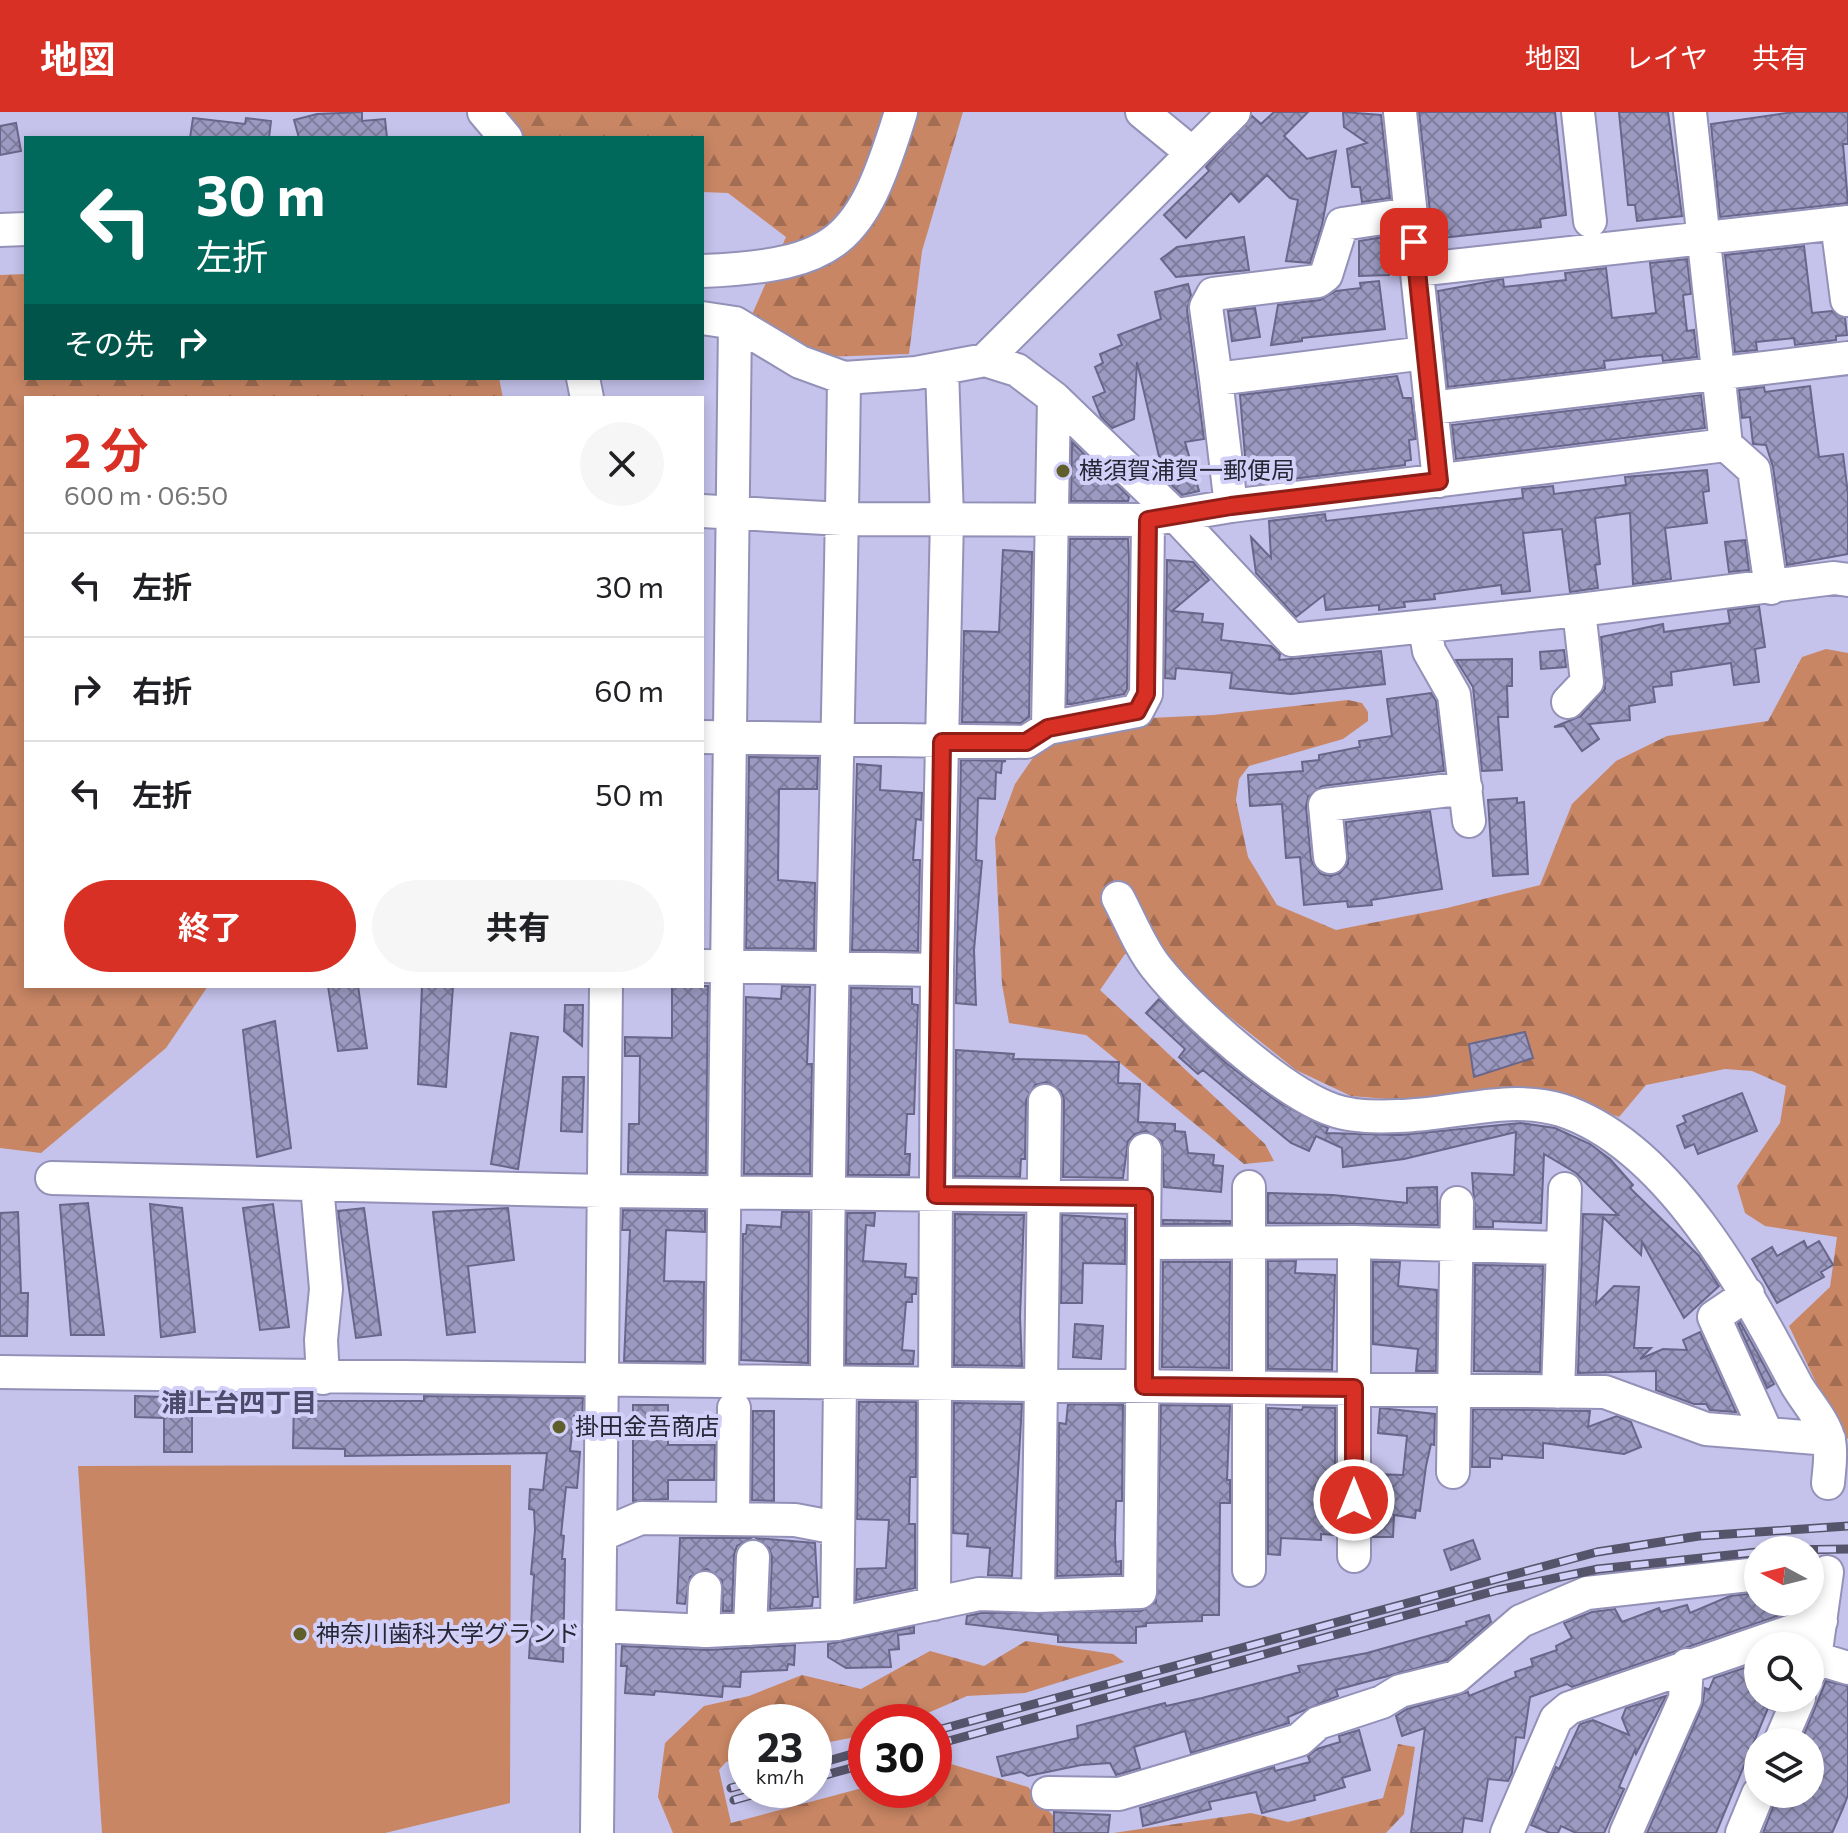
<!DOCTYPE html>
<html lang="ja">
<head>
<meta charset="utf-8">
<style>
	:root { --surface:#fff; --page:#f6f6f6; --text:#202124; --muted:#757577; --line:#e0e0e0; --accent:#d93025 }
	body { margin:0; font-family:Commissioner,"Noto Sans JP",sans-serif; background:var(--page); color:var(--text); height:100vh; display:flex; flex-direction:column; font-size:30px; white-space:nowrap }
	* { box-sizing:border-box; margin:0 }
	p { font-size:26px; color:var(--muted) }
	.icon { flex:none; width:44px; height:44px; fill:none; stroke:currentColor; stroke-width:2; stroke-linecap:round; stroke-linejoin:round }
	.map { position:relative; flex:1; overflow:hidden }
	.sheet { position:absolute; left:24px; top:284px; width:680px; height:592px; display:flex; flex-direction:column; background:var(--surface); border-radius:0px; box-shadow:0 4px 12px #0003 }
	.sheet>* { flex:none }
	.top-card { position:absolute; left:24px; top:24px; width:680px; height:244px; border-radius:0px; box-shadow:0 4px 12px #0003; background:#00695c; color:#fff; overflow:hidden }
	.needle { width:52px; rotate:277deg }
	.tools { position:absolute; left:1744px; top:1424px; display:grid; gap:16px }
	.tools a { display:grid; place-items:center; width:80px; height:80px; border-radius:50%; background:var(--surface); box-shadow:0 4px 12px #0003; font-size:40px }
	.speed { position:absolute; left:728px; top:1592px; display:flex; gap:16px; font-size:40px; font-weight:700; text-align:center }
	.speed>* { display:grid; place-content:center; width:104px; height:104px; border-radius:50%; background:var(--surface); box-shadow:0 4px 12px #0003; line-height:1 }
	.speed small { font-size:20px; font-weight:400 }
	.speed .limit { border:12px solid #d22; background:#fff; color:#111 }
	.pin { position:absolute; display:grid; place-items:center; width:68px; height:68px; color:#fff; margin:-34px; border-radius:16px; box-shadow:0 4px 12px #0006 }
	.me { position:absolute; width:88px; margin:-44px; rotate:0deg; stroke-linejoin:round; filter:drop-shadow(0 0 6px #0008) }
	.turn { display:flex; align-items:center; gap:28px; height:168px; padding:0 40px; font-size:36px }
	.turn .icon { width:104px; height:104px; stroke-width:2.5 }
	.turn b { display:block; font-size:56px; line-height:68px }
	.then { display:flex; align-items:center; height:76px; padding:0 40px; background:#0003; gap:16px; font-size:30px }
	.round { display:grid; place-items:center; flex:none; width:84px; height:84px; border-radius:42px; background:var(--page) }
	.headline { display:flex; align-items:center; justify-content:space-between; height:136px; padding:0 40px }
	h1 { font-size:48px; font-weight:700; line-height:60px; color:var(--accent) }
	.primary-button { display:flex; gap:16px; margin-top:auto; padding:16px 40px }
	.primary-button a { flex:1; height:92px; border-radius:48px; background:var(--accent); color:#fff; font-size:32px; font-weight:700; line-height:92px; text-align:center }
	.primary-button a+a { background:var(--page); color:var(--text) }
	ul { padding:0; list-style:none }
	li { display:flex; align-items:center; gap:24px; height:104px; padding:0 40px; border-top:2px solid var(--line) }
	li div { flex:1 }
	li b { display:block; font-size:30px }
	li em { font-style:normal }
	header { display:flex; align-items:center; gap:48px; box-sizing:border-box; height:112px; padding:0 40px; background:var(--accent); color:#fff }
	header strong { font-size:38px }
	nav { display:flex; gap:44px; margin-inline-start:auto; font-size:28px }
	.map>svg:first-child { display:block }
</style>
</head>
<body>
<header>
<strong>地図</strong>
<nav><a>地図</a><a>レイヤ</a><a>共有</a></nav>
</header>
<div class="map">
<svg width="1848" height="1721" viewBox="0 0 1848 1721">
	<defs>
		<pattern id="forest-firs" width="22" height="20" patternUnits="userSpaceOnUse" patternTransform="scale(2)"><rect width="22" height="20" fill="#c88664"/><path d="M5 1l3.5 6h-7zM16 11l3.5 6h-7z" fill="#a26d53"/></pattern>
		<pattern id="building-cross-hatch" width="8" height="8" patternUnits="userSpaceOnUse" patternTransform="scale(2)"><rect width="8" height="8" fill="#9c9ac1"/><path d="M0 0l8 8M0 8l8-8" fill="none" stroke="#7f7d9e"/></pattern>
	</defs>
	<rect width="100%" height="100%" fill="#c5c2eb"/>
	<path fill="url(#forest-firs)" d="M489,0H963L922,139L909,242L823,245L747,214L786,125L728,81L702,80V26H498Z
		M26,162V266H499L503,286H26V874H208L166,936L41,1041L0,1036V163Z
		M1826,537L1848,541V1327L1841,1323L1789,1214L1830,1175L1837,1125L1765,1114L1745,1101L1737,1074L1780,1011L1786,974L1752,959L1725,957L1646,973L1619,1005L1543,978L1461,986L1387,987L1351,984L1296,958L1153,844L1125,842L1100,878L1265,1032L1274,1049L1244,1052L1086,923L1009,911L1002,872L995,726L1015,672L1042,633L1150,606L1213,603L1348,588L1362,591L1368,600V609L1343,627L1249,654L1239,667L1236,688L1248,745L1277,793L1336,818L1447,796L1540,773L1572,692L1616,649L1667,624L1768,609L1802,545Z
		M1026,1529L1113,1542L1124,1550L1025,1581L967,1584L907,1610H866V1623L814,1633V1610H746V1646L726,1650L719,1658L731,1711L866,1675V1678H934V1657L951,1652L1028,1675L1068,1721H673L658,1685L665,1631L704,1594L749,1584L802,1563L861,1577L930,1539L984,1554Z
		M1398,1632L1415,1635L1404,1702L1386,1721H1113L1251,1701L1288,1710L1383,1686Z"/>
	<path fill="#c88664" d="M511,1353L510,1691L385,1721H102L78,1354Z"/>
	<path fill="url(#building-cross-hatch)" stroke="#69668a" stroke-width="2" d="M362,0V9L385,7L387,26H299L294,8L317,2Z
		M1274,0H1308L1284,24L1307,47L1336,39L1322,113L1310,151L1286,149L1298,88L1290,86L1267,63L1239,90L1231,81L1186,126L1164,103L1209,59L1206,55L1252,4L1261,12Z
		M1343,0L1381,3L1390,86L1362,90L1360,75H1352L1347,37L1367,31L1344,15Z
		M1419,0H1555L1566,103L1540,107L1541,115L1433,127Z
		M1619,0H1668L1682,104L1637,109L1635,93H1628Z
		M1794,0H1848V32H1843L1848,91L1720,105L1711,12Z
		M193,6L245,12L246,6L271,9L269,26H190Z
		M16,11L21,39L0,43V14Z
		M1244,125L1249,158L1176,165L1161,147L1177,135Z
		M1384,125L1389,163L1359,164V129Z
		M1804,134L1812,201L1832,199L1845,206L1847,223L1836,224V228L1795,233L1794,226L1756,230L1757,238L1735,240L1725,143Z
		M1687,147L1691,182L1683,183L1687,219L1694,218L1697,245L1663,249L1662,243L1639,245L1604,249L1605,256L1448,275L1438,179L1503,167L1504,175L1566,168L1565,161L1606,156L1612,206L1656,201L1650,151Z
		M1379,169L1385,217L1302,226V229L1271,233L1278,193L1320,188L1336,179L1361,176L1360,171Z
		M1188,172L1191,183L1187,198L1204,327L1185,330L1199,379L1182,383L1164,366L1137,250L1134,307L1112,316L1101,305L1093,285L1105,280L1095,255L1103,251L1100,242L1122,233L1118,223L1161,207L1155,180Z
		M1255,196L1260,225L1232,229L1228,199Z
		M1397,264L1403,286H1411L1416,327L1409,328L1411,348L1405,349V353L1260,371L1269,363L1247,368L1240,283Z
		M1810,274L1819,345L1843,342L1848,382V442L1787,453L1773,355L1766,333L1753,332L1750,305L1742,306L1739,278L1764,275L1765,280Z
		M1701,283L1705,316L1456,347L1452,313Z
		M1072,330L1094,352V359H1103L1129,385L1128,389H1071Z
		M1707,358L1709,379L1703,380L1707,411L1665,416L1671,467L1633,472L1630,401L1595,406L1600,452L1595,453L1598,476L1570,480L1562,417L1523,421L1530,479L1502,482L1501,473L1434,482L1435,487L1404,490L1405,495L1379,498V493L1326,498L1324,483L1296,505L1256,461L1251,425L1271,446L1269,409L1325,402L1326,409L1523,386L1522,377L1553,374L1554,382L1626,373L1625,365Z
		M1070,427H1128L1129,446L1127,577L1124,582L1072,592H1067Z
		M1745,428L1749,458L1729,460L1725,430Z
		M1003,438L1032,440L1029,605L1021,611L962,610L964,519L999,520Z
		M1167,448L1193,450L1209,468L1172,499L1203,502L1202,510L1223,512L1221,528L1271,534L1280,542L1279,548L1381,539L1385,572L1291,582L1230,576L1232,561L1176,556L1175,567L1165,566Z
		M1759,494L1765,535L1755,537L1759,570L1734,573L1731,551L1671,560L1672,573L1653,575L1655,590L1629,594L1630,608L1589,612L1599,627L1582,639L1564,614L1554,615L1581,604L1605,577L1601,525L1663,512L1664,520L1730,511L1728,498Z
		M1564,538L1566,555L1541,557L1540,540Z
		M1512,547V574H1507L1508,605H1498L1502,658L1482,659L1473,575L1456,548Z
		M1431,581L1436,589L1444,659L1322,674L1308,685L1306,695L1311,748L1321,762L1331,764L1340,761L1348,752L1346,710L1430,699L1442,777L1371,788L1372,793L1348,795L1347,789L1304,793L1300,745L1286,746L1282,692L1250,694L1248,663L1303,659L1302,650L1319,648V643L1360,635L1359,629L1392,624L1387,587Z
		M749,645L818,646L817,677H779L778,768L815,771L814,837L746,836Z
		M961,648L1006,649L1002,650L1001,661L996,660L995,687L978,686L976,748L982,749L974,838L976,893L956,891Z
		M857,652L881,654L880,678L922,681L921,708L916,707L913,748H920L918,839L852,838Z
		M1517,686V691L1524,690L1528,762L1493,764L1488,688Z
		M328,874H358L367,936L338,939Z
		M422,874H453L446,975L418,972Z
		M672,874H708L706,1061L628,1060L629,1012H639L640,944H625V925L672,926Z
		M782,874L810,875L807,952H812L810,1062H744L746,885L781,887Z
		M851,876L912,877V892L918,893L914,1002H907L905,1042H910L909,1063H848Z
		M1159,887L1226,951L1278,990L1328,1016L1326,1021L1400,1023L1521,1011L1555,1016L1590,1032L1610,1047L1633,1073L1630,1076L1699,1144L1719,1174L1684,1206L1642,1130L1641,1143L1603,1105L1596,1192L1614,1174L1639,1175L1634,1236H1651L1640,1247L1663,1237L1687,1238L1683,1228L1700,1220L1736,1300L1710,1298L1706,1292H1694L1656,1278V1259L1578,1261L1583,1102L1618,1103L1576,1061L1544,1042L1541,1111L1493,1109V1115H1476L1472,1061L1514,1063L1516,1020L1404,1047L1343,1055L1342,1036L1316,1024L1309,1039L1291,1031L1203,958L1198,962L1179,945L1185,937L1146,901Z
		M565,893H583L582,934L564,919Z
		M275,909L291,1036L257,1045L243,918Z
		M1525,920L1533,946L1474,965L1469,932Z
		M511,921L538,925L518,1057L491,1052Z
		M956,938L1014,942L1013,947L1119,950L1118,971L1140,972L1138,1010L1175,1012V1019L1185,1020L1188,1041L1214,1043L1213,1053L1223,1054L1221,1080L1164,1075L1162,1029L1146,1019L1135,1022L1128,1029L1123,1066L1063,1065L1064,988L1061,979L1046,970L1035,973L1026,988L1025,1047H1021L1020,1065L955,1064Z
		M563,965H584L582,1020L561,1019Z
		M1742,981L1757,1019L1698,1042L1694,1032L1685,1036L1677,1014L1686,1010L1683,1004Z
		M1437,1075L1438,1113L1268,1111V1081L1333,1083L1407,1091V1076Z
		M88,1091L104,1223H71L60,1093Z
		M150,1092L182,1096L195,1220L161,1225Z
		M273,1092L289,1215L260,1218L243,1096Z
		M364,1096L381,1223L356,1226L338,1099Z
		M508,1096L514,1148L468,1154L475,1220L447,1223L433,1100Z
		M623,1098L705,1099V1120L666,1118L664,1169L704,1170L703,1250L624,1249L630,1118H622Z
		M18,1100L21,1181H28L27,1224H0V1101Z
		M782,1100H809L808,1251L741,1248L743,1122H746L747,1113L781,1115Z
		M847,1101H875L874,1114L866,1113L863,1149L906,1152L905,1165L917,1166L916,1182H912V1190H906L902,1238L914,1239L913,1252H846Z
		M955,1102L1024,1103L1020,1205L1022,1254L954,1253Z
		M1062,1103L1125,1107V1152L1083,1151L1082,1191H1061Z
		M1163,1108L1230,1109V1112H1163Z
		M1804,1129L1807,1136L1819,1129L1833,1153L1821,1160L1824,1165L1777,1191L1752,1147L1772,1135L1777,1144Z
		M1268,1149H1296L1295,1161L1335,1163L1332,1258L1268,1257Z
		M1163,1150H1230L1229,1256L1162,1255Z
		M1373,1150H1400L1398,1174L1437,1178L1436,1259H1416L1418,1237L1373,1232Z
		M1475,1153L1543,1154L1540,1260L1474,1259Z
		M1740,1210L1759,1244L1774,1272L1767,1276L1738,1212Z
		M1075,1212L1103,1214L1101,1247L1073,1245Z
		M164,1281H192V1340H164V1306L135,1305V1284L164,1285Z
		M424,1284L583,1286L582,1304H574L570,1339L580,1340L577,1376L566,1375L561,1423L564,1424L562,1447H565L563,1550L529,1546L534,1463L531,1462L535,1418L534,1398L529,1397L530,1377L543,1378L547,1341L345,1344V1337L293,1336L294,1289H424Z
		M859,1290H916V1365H910L909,1412H915V1476L856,1488L857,1457L886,1456L889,1408L857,1407Z
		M954,1291L1022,1292L1012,1464L988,1463L990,1436L967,1434L968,1422L953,1421Z
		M1068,1292L1123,1293L1122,1389H1116L1115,1428L1116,1450L1121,1449V1462L1057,1464L1059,1311L1066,1312Z
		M633,1293H668V1333H715L714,1368H668V1387L633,1389Z
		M1161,1293L1230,1294L1227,1368H1230V1391H1220L1219,1503H1202V1509L1146,1511V1514L1136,1515V1531L1058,1530V1523L966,1512L967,1504L981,1501L1141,1499L1156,1490Z
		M1303,1295L1335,1296V1423L1321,1422V1428L1281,1426L1280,1443L1268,1442V1296L1302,1298Z
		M1380,1296L1435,1302L1434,1333L1431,1332L1426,1354L1420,1399L1416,1398L1415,1406L1394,1403L1393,1425H1373V1362L1403,1363L1407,1324L1378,1321Z
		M1473,1297L1590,1299L1588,1315L1617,1304L1631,1310L1641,1335L1624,1342L1543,1331V1346L1502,1343V1347L1490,1346V1355H1472Z
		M753,1299H774V1389L752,1388Z
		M680,1426H751L737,1434L734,1443L732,1499H723L722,1468L707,1457L690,1465L685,1492L677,1491Z
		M756,1426L815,1431L818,1485H813L812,1494L770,1497L772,1445L769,1436Z
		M1473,1428L1480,1447L1451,1458L1444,1438Z
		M1757,1481L1758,1490H1804L1803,1495L1572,1575L1567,1572L1530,1585L1524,1626L1516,1625L1512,1661L1508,1669L1488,1667L1482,1709L1464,1706L1462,1721H1411L1425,1616L1402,1624L1396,1604L1407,1597L1468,1580L1469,1584L1516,1565L1515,1560L1533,1554L1531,1547L1557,1538L1556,1534L1572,1526L1564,1511L1592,1500L1615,1497L1622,1510L1659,1496L1661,1500L1687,1493L1690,1501L1730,1484Z
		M1489,1503L1491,1510L1447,1548L1336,1578L1338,1584L1288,1605L1289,1611L1191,1641L1185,1619L1134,1635L1140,1656L1116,1663L1110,1651L1081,1653L1028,1664L1021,1660L1002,1664L997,1645L1078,1626L1077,1614L1165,1591L1166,1594L1202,1586L1300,1560L1298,1554L1367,1541L1467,1513L1466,1510Z
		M914,1515V1521L898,1523L899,1537L889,1538L891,1555L846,1556L828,1545V1532Z
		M795,1533L794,1553L788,1552L787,1558L741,1560L740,1575L723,1574L722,1585L655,1579L654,1583L625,1581L627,1554H621L622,1534L708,1538Z
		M1747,1555L1750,1556L1748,1562L1758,1566V1586H1778L1773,1598L1768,1596L1716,1721H1647L1702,1595L1705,1576L1709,1578L1714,1566Z
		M1826,1569L1848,1574V1683L1843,1696L1832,1721H1763L1778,1682H1810V1630H1801Z
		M1666,1584L1636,1642L1635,1638L1619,1675L1624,1677L1604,1721H1576L1561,1714L1558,1721H1550L1531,1713L1556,1655L1559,1657L1580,1612L1593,1608L1629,1623L1622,1606L1626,1596Z
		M1359,1618L1370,1658L1342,1666L1345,1675L1314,1684L1315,1688L1262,1701L1256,1680L1209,1690L1211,1697L1143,1714L1140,1696L1274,1655L1275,1659L1310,1650L1308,1644L1317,1637L1340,1630L1339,1624Z
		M1054,1700L1110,1703L1108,1721H1054Z"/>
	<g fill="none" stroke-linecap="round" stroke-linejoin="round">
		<g stroke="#9491b8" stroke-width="36">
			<path id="minor" d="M484,0L506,26
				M1142,0L1192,41
				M1400,0L1439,369
				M1578,0L1590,109
				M1690,0L1726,333L1754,358L1771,476
				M1837,111L1847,188
				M0,118L26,117
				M1416,158L1848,110
				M702,159C840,153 861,130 901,0
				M702,206L735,211L800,250L844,266L916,261L985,248L1017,258L1054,286L1174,402L1292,528L1579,498L1834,466L1848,468
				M985,248L1234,0
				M583,266L587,286
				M1216,267L1206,195L1213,182L1318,169L1326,163L1342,112L1411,102
				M1431,296L1848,246
				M1231,394L1216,267L1425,241
				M702,399L842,407L1148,408L1231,394L1726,333
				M1425,516L1429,539L1454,583L1469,709
				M1568,590L1587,570L1579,498
				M1048,616L1137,599L1146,582L1148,408
				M702,625L1026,630L1048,616L1054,286
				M1330,745L1325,693L1466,676
				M1118,786C1130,808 1140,835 1156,855C1191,899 1281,980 1333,998C1352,1005 1379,1005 1399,1004C1453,1003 1509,982 1561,998C1669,1033 1746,1178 1796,1272C1805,1288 1826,1311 1829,1329C1832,1342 1829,1358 1828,1371
				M702,854L937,858
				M52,1066L603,1079L1144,1085
				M317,1073L326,1177L321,1228L323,1266
				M1144,1131L1354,1130L1561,1136
				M1748,1182L1714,1205L1767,1322
				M0,1260L1605,1280L1706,1317L1829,1327
				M722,1269L735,211
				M827,1270C828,935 840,601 844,266
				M1558,1280L1565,1077
				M1453,1360L1457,1091
				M733,1407L734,1296
				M603,1422L641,1406L795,1408L837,1416
				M1354,1444V1130
				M1249,1458V1075
				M1038,1484L1045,989
				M934,1492L937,858L947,406L942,257
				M837,1512L840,1271
				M599,1514L707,1519L837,1512L979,1482L1038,1484L1140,1480L1145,1038
				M750,1517L753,1445
				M703,1519L705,1476
				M1815,1546L1848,1556
				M1810,1559L1815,1546L1827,1460
				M1780,1630L1799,1586
				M1048,1681L1119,1682L1299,1628L1318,1611L1382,1590L1400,1579L1456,1565L1521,1509L1587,1481L1758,1462
				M597,1721L606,874
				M1507,1721L1556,1607L1569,1596L1821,1509
				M1626,1721L1685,1587L1687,1553
				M1742,1721L1758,1682"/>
		</g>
		<use href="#minor" stroke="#fff" stroke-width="32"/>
		<g stroke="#55546a" stroke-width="9">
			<path id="rail" d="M1782,1438L1848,1437
				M934,1619L1597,1440L1699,1424L1848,1414
				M934,1633L1498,1478L1598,1457L1758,1440
				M814,1653L866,1638
				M814,1666L866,1652
				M731,1676L746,1672
				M734,1688L770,1678"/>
		</g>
		<use href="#rail" stroke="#d2cff8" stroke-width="6" stroke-dasharray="18" stroke-linecap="butt"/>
	</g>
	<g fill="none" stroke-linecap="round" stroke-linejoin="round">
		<g stroke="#8d1f18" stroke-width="20">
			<path id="route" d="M1354,1388V1276L1144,1274V1085L936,1083L942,630H1026L1048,616L1137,599L1146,582L1148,408L1231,394L1439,369L1414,130"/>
		</g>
		<use href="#route" stroke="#d93025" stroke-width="14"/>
	</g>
	<g fill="#605f2c" stroke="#d2cff8" stroke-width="3">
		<circle cx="1063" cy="359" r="8"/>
		<circle cx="559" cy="1315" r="8"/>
		<circle cx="300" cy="1522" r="8"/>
	</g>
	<g text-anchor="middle" stroke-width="8" stroke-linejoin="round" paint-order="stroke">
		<g font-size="24" fill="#272635" stroke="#d2cff8" text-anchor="start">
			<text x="1079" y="367">横須賀浦賀一郵便局</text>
			<text x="575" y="1323">掛田金吾商店</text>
			<text x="316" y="1530">神奈川歯科大学グランド</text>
		</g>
		<g font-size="26" font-weight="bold" fill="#4d4a6c" stroke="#d2cff8">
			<text x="239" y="1300">浦上台四丁目</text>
		</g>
	</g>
</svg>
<div class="tools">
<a><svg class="needle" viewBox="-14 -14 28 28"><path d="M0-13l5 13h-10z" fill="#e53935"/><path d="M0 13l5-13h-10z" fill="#757577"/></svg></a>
<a><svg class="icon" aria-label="search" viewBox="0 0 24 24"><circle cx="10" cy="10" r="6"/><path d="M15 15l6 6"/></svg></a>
<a><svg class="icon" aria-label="layers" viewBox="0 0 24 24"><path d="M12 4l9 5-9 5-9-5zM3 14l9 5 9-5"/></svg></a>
</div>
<div class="speed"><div>23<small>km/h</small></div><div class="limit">30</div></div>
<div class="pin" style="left:1414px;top:130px;background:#d93025"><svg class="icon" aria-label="arrive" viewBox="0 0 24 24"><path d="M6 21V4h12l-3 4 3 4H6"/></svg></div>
<svg class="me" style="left:1354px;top:1388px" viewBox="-20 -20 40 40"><circle r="17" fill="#d93025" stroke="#fff" stroke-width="3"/><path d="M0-11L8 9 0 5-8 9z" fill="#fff"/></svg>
<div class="top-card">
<div class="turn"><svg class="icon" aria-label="left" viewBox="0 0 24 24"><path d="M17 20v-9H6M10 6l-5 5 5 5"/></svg><div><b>30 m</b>左折</div></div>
<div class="then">その先<svg class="icon" aria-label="right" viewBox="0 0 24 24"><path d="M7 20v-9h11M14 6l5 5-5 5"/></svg></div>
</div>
<section class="sheet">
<div class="headline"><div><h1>2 分</h1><p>600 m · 06:50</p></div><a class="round"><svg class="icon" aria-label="close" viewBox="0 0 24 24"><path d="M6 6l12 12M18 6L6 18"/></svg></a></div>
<ul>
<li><svg class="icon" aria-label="left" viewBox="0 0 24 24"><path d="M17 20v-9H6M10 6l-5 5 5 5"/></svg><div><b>左折</b></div><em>30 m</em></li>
<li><svg class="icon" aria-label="right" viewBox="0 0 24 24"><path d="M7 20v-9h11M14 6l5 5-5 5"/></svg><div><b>右折</b></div><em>60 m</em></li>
<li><svg class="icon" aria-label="left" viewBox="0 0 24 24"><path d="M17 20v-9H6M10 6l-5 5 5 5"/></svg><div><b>左折</b></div><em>50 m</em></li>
</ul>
<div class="primary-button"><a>終了</a><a>共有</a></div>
</section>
</div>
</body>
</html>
